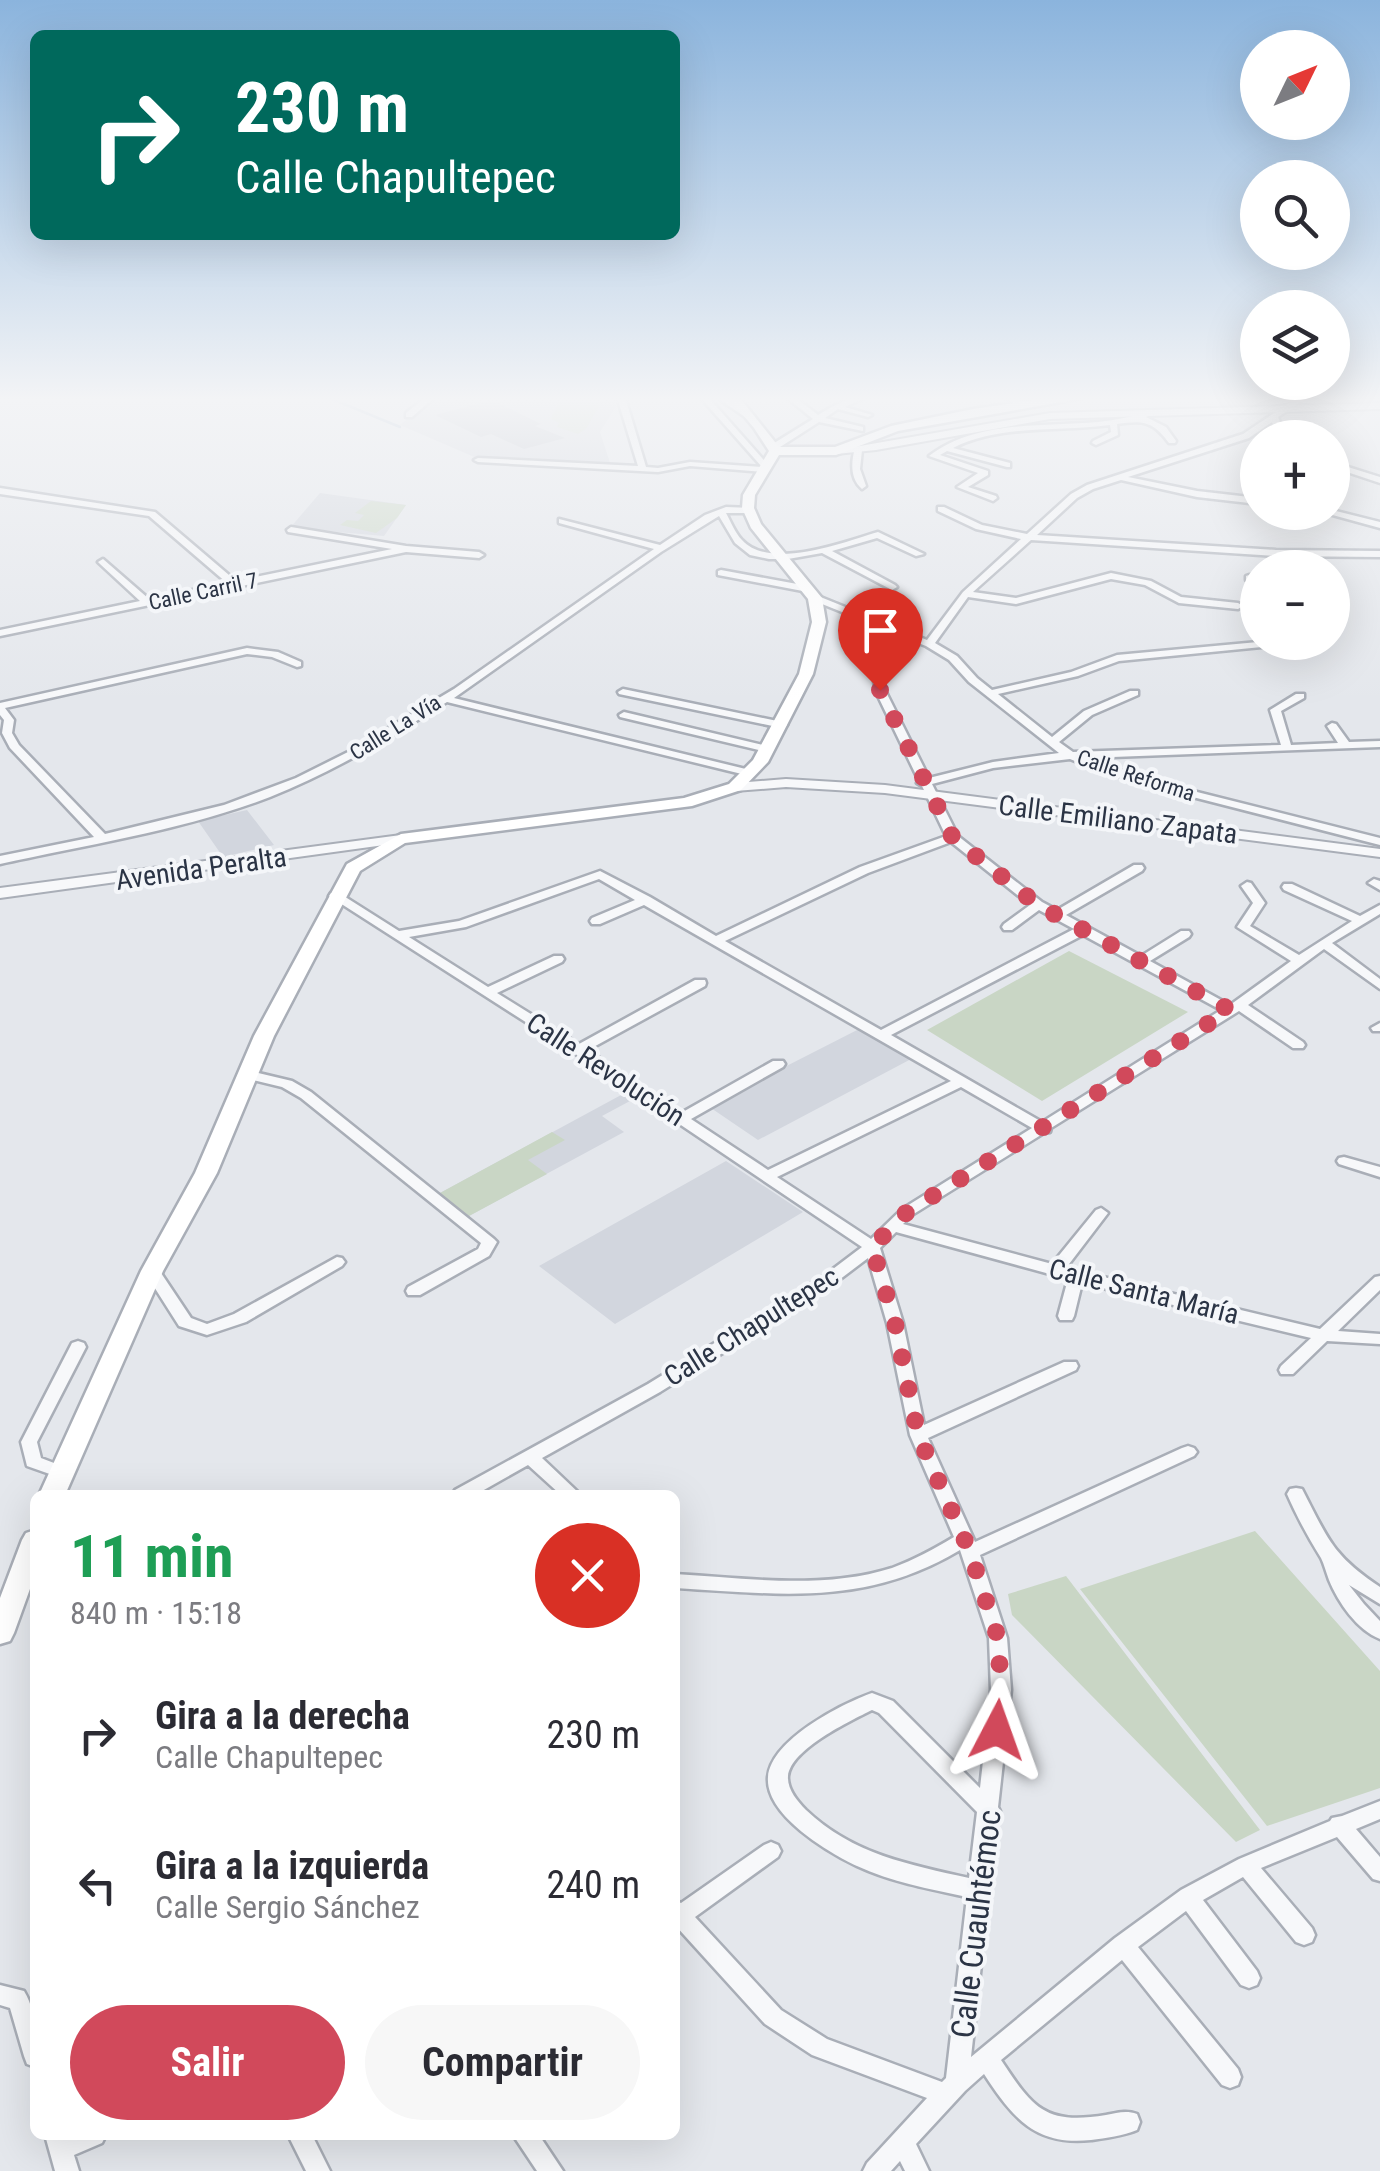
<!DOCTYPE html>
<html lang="es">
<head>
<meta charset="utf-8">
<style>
	:root { --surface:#fff; --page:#f7f7f7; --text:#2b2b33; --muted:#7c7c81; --accent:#d1495b }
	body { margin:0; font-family:"Roboto Condensed",sans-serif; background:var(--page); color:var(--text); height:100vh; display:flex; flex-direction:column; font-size:38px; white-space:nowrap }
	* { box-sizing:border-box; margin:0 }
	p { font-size:32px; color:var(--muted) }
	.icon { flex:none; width:55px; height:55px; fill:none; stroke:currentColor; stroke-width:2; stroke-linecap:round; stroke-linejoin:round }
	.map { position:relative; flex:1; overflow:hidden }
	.details { position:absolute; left:30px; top:1490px; width:650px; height:650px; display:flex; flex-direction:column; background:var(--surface); border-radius:15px; box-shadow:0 10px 40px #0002 }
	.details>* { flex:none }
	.hud { position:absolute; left:30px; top:30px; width:650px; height:210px; border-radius:15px; box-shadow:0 10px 40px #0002; background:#00695c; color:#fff; overflow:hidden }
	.needle { width:65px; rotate:47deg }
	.controls { position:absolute; left:1240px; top:30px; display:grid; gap:20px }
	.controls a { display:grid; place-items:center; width:110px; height:110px; border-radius:50%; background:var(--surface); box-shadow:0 10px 40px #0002; font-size:50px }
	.pin { position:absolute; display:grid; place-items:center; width:85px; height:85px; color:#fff; margin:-102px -42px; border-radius:50% 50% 50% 0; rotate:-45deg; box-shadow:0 0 10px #0007 }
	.pin .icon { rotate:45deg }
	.me { position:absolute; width:110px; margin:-55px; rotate:4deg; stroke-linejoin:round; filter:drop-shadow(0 0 8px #0008) }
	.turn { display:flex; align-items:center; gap:35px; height:210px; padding:0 40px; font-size:45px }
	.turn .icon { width:130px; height:130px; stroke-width:2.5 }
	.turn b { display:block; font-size:70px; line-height:85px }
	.round { display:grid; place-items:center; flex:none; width:105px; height:105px; border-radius:52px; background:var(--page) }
	.summary { display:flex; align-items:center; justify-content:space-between; height:170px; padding:0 40px }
	h1 { font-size:60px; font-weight:700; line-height:75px; color:#1e9e55 }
	.action { display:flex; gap:20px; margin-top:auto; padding:20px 40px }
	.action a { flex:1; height:115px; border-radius:60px; background:var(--accent); color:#fff; font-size:40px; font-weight:700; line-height:115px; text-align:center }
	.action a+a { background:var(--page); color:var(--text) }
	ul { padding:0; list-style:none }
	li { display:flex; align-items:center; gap:30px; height:150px; padding:0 40px }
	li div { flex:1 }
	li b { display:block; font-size:38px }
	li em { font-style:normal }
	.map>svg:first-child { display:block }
</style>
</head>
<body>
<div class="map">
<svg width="1380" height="2171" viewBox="0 0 1380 2171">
	<rect width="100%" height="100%" fill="#e4e7ec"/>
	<path fill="#d2d6de" d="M435,397H616L618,403L600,432L611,466L479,459L400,425Z
		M320,493L406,505L384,536L290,528Z
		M247,810L274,845L223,857L198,821Z
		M863,1027L913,1058L758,1140L708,1106Z
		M634,1088L643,1094L602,1116L624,1132L469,1216L440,1193Z
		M726,1161L803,1212L615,1324L539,1266Z"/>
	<path fill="#c9d6c5" d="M561,397H602V401L586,429L578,434L557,427L559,423L551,419Z
		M371,501L406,505L397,518L376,533L340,525L347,520L358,521L364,515L355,513Z
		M1069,951L1188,1012L1042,1101L927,1030Z
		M552,1132L565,1140L528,1160L547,1174L469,1216L440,1193Z
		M1255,1531L1380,1671V1788L1267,1826L1080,1589Z
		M1066,1576L1260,1830L1236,1842L1012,1615L1008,1594Z"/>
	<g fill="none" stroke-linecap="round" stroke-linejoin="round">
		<path stroke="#9fb4cc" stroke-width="2.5" d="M327,397L400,427"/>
	</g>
	<path fill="#bbc0ca" d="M492,400L541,424L535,426L565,438L524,449L491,434L481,437L435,415Z"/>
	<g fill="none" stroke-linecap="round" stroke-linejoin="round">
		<g stroke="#a9aeb7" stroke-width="5">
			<path id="minor" d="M426,397H435L412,417H406V413Z
				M617,397H625L646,467L658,468L690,462L762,467L700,397H708L770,467L764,472L690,466L658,472L478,462L474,460L478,458L638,466Z
				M716,397H726L755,417L748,419Z
				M786,397H795L818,415C833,406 848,397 866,397L845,407L872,415L868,417L838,409L825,418L863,427V431L819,422L777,449H771V445L813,419Z
				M1004,397H1014L1026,405L1019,407Z
				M1298,397H1308L1278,417L1286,438H1278L1272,422L1249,438L1128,477L1197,491L1258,498V504L1197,497L1121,480L1093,489L1077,498L1037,535L1276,550L1380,551V557L1276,556L1031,540L973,592L1016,598L1111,573L1151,581L1181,597L1238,603L1243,606L1238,609L1179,603L1145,585L1111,579L1016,604L968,597L935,643L957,656L977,678L992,690L1071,672L1117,655L1258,642H1288L1283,645L1119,661L1078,676L998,694L1052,737L1084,711L1130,691H1138V695L1092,715L1059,742L1073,752L1281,745L1270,710L1296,694H1304V698L1281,711L1291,745L1338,743L1327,726L1332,723L1336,724L1349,742L1380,741V747L1086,758L1105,766L1189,790L1380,838V845L1181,794L1097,770L1070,759L993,768L932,784L958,836L1042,902L1057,910L1134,865H1142L1144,868L1142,871L1066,915L1141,956L1181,931H1189L1191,934L1189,937L1150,961L1230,1005L1291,961L1237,927L1253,903L1241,886L1247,882L1251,883L1265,903L1250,926L1299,955L1352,921L1284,890L1282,887L1284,884H1292L1360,916L1380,905V914L1332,943L1380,979V989L1324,949L1248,1005L1303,1042L1305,1045L1303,1048H1293L1239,1011L1051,1128L1050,1132L1044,1133L912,1215L903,1224L1052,1264L1096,1210L1101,1208L1108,1213L1066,1268L1320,1329L1375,1277L1380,1276V1290L1338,1331L1380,1334V1344L1327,1341L1293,1374H1281L1279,1370L1281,1366L1311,1338L1082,1283L1074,1316L1072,1320H1060L1058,1316L1068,1279L896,1232L880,1248L903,1323L924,1425L1064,1362H1076L1078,1366L1076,1370L928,1438L975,1542L1182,1448L1188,1446L1194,1448L1197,1452L1194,1456L980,1555L1007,1638L1011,1690L998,1807L1000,1811L997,1817L971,2057L1115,1938L1181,1890L1239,1859L1330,1821L1332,1818L1342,1816L1380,1801V1819L1356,1829L1380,1857V1881L1373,1879L1337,1837L1261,1868L1312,1928L1315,1935L1312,1942L1304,1945L1296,1942L1243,1877L1203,1900L1257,1971L1260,1978L1257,1985L1249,1988L1241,1985L1186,1911L1138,1947L1238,2069L1241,2077L1238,2085L1230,2088L1222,2085L1122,1960L1001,2060C1033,2108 1045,2125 1106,2115C1117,2113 1126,2110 1137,2114L1140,2122L1137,2130C1123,2136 1106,2138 1091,2140C1035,2146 1013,2118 984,2074L965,2091L916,2144L929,2171H905L900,2161L891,2171H863L867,2163L927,2098L812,2055L765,2024L675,1925V1900L681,1903L764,1845L771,1842L778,1845L781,1851L778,1857L695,1917L781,2010L827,2039L942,2082L946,2078L967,1897C930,1889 891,1882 857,1866C828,1852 765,1815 768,1777C771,1740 841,1704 872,1693L893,1701L980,1788L991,1690L989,1638L960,1550C865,1607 780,1594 675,1588V1574C746,1578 823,1590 892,1568C914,1560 934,1549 954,1537L910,1435L887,1323L868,1258L835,1283L660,1392L542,1458L581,1495H561L528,1465L475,1495H452L455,1490L648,1384L825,1275L862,1247L574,1053L329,896L331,893H339L399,931L459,921L600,871L650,897L716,936L860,867L946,836L922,786L917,783L919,781L875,690L873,672L887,630L812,600V596H818L927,640L963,592L1021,539L976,529L938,511V507H944L982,525L1027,534L1071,494L1087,485L1243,434ZM895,634L926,646L949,660L969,682L1059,753L993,762L929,778L885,690L883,672ZM951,842L1030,905L1004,924L1002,927L1004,930H1012L1039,910L1074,929L881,1030L725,941L868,873ZM599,879L635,900L592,918L590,921L592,924H600L644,905L951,1081L768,1170L691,1119L783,1067L785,1064L783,1061H773L681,1113L588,1050L705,986L706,983L705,980H695L579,1044L497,993L562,962L564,959L562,956H554L488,987L409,937L466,927ZM1083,935L1221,1010L1042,1122L891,1035ZM961,1087L1032,1128L902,1209L871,1239L777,1177ZM872,1710L879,1713L977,1812L969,1878C910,1865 852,1854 806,1810C797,1801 787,1789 788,1776C791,1749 850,1721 872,1710Z
				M1152,411L1156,413L1146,417L1166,427L1176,441L1175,443H1169C1153,421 1143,420 1117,424L1118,435L1096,445L1092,443L1093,441L1111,432L1110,425C1059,432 1000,424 953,448L1010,463V467H1007L947,451L940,455L988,471V475L968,487L996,496L997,498L993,501L957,487L978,473L929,456C976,420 1042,427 1098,422C1116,420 1134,416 1152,411Z
				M855,448L862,450L860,469L866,486L862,489C850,479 851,462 855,448Z
				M1332,462L1380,477V483L1332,467Z
				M0,488L155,512L236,581L392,549L288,532L287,530L291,527L406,546L479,552L484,555L479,558L406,552L0,636V630L140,601L100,564L98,562L103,559L149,599L227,583L149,516L0,494Z
				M726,507L752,508L753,510L749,513H726C731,522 735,533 742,540C770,571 844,542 878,532L924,554L916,556L877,538L832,551L895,585L897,587L892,590L822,553L788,559H769L750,555L735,543L719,516L661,552L454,698L754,771V775L750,776L447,702C390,738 332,772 270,797C184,830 90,844 0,864V856L94,837L10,748L2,733L4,720L0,715V703L247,648L278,652L301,662V666L297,667L272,657L247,654L5,708L14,720L12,733L19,745L105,834L224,805L296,778L350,751L454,689L654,549L559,523V519L660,545L705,515Z
				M1332,510L1380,522V528L1329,514L1332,512Z
				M721,570L808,586L813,589L808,592L718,575V571Z
				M1249,575L1258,576V582L1246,580V576Z
				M623,689L782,722L787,725L782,728L619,694L618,692Z
				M624,712L771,747L772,749L767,752L620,717L619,715Z
				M1374,879L1380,881V890L1368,883Z
				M1380,1023V1031H1373L1371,1028Z
				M246,1070L292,1081L311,1092L494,1239L497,1242L489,1256L420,1295H408L406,1291L408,1287L478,1249L481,1243L301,1098L282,1087L241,1077L239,1074Z
				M1344,1157L1380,1167V1177L1339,1164L1337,1161L1339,1158Z
				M337,1257L342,1258L345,1262L342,1266L246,1322L207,1335L179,1326L144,1271L147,1267H157L191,1318L207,1324L234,1314Z
				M78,1341L84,1343L86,1347L37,1442L41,1458L67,1468L70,1472L67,1476L61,1478L27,1466L21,1442L70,1347L72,1343Z
				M1296,1488L1302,1489C1328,1539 1332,1555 1380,1587V1604L1349,1585L1364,1604L1380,1621V1639C1357,1630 1338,1602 1329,1580C1326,1572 1324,1564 1321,1558C1308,1537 1297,1517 1287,1494L1290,1489Z
				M0,1985L24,1991C38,2014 35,2040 35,2067L27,2064L24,2056L10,2008L0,2005Z
				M45,2135H106L102,2143L74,2155L79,2171H55Z
				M288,2135H312L330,2171H306Z
				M513,2135H539L563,2171H537Z"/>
		</g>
		<g stroke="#a9aeb7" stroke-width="4">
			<path id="tertiary" d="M1380,403V409L1050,419L876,450L836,454L831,451L1050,413Z
				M786,779L885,785L1380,849V857L885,793L786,787L735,791L728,787L735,783Z
				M401,835L406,836V842L0,898V888Z"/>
		</g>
		<g stroke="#a9aeb7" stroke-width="5">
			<path id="secondary" d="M728,397H739L779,447H835L891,426L973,409L1057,397H1089L898,431L836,455H779L755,495L754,508L761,524L822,598L826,622L813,674L768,762L741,790L692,806L405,843L360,871L274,1036L217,1173L163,1271L65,1495H39L141,1271L195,1173L254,1036L347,864L401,834L684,798L729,784L753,760L799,674L812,622L808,599L751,528L742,508L743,495L769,451L754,428Z
				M35,1530V1575L14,1633L10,1641L0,1644V1598L22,1540L26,1533Z"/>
		</g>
		<use href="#minor" fill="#f7f8fa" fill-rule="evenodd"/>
		<use href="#tertiary" fill="#f7f8fa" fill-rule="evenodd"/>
		<use href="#secondary" fill="#fff" fill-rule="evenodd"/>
	</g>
	<linearGradient id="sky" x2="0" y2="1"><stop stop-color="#8bb4dd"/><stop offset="0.57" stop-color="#f3f4f6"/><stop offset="1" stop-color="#f3f4f6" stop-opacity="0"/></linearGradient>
	<rect width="1380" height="701" fill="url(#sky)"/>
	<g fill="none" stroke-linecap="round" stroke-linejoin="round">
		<path stroke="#d1495b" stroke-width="18" stroke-dasharray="0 32.4" d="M880,690L953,838L1038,905L1230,1010L907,1212L872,1247L895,1323L918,1435L970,1552L998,1638L1001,1690L997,1730"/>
	</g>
	<g text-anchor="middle" stroke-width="8" stroke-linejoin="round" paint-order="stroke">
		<g font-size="22" fill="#2b3445" stroke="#f4f6f9">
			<text transform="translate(203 591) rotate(-12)" y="8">Calle Carril 7</text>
			<text transform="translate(395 727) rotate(-32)" y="8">Calle La Vía</text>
			<text transform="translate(1136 775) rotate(18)" y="8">Calle Reforma</text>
		</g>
		<g font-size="28" fill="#2b3445" stroke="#f4f6f9">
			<text transform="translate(1118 819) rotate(7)" y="10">Calle Emiliano Zapata</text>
			<text transform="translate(201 868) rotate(-8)" y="10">Avenida Peralta</text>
			<text transform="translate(606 1069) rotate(33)" y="10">Calle Revolución</text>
			<text transform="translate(1144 1291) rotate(14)" y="10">Calle Santa María</text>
			<text transform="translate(751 1326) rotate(-32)" y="10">Calle Chapultepec</text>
		</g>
		<g font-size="32" fill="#2b3445" stroke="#f4f6f9">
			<text transform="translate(976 1924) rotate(-83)" y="11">Calle Cuauhtémoc</text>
		</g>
	</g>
</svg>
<div class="controls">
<a><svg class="needle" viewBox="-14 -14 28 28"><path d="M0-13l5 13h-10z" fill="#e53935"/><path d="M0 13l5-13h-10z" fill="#7c7c81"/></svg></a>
<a><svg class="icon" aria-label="search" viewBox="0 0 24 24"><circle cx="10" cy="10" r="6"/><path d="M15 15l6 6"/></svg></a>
<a><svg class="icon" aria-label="layers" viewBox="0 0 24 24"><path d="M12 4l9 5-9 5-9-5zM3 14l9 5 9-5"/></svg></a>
<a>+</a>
<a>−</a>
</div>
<div class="pin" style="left:880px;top:690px;background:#d93025"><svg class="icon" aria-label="arrive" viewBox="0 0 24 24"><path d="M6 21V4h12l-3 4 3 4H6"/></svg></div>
<svg class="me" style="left:997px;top:1730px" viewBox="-20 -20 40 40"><path d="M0-17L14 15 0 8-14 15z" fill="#d1495b" stroke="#fff" stroke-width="4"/></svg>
<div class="hud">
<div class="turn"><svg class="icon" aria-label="right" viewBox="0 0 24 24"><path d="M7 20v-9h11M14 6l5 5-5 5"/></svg><div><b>230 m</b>Calle Chapultepec</div></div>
</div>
<section class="details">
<div class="summary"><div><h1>11 min</h1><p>840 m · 15:18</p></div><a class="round" style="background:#d93025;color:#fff"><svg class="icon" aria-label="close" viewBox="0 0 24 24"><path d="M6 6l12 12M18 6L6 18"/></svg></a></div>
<ul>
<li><svg class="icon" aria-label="right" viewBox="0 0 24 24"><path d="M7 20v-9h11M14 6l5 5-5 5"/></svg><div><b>Gira a la derecha</b><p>Calle Chapultepec</p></div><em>230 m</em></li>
<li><svg class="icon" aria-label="left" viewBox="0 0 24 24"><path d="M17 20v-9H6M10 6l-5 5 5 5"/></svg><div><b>Gira a la izquierda</b><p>Calle Sergio Sánchez</p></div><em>240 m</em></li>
</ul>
<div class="action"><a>Salir</a><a>Compartir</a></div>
</section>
</div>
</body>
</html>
